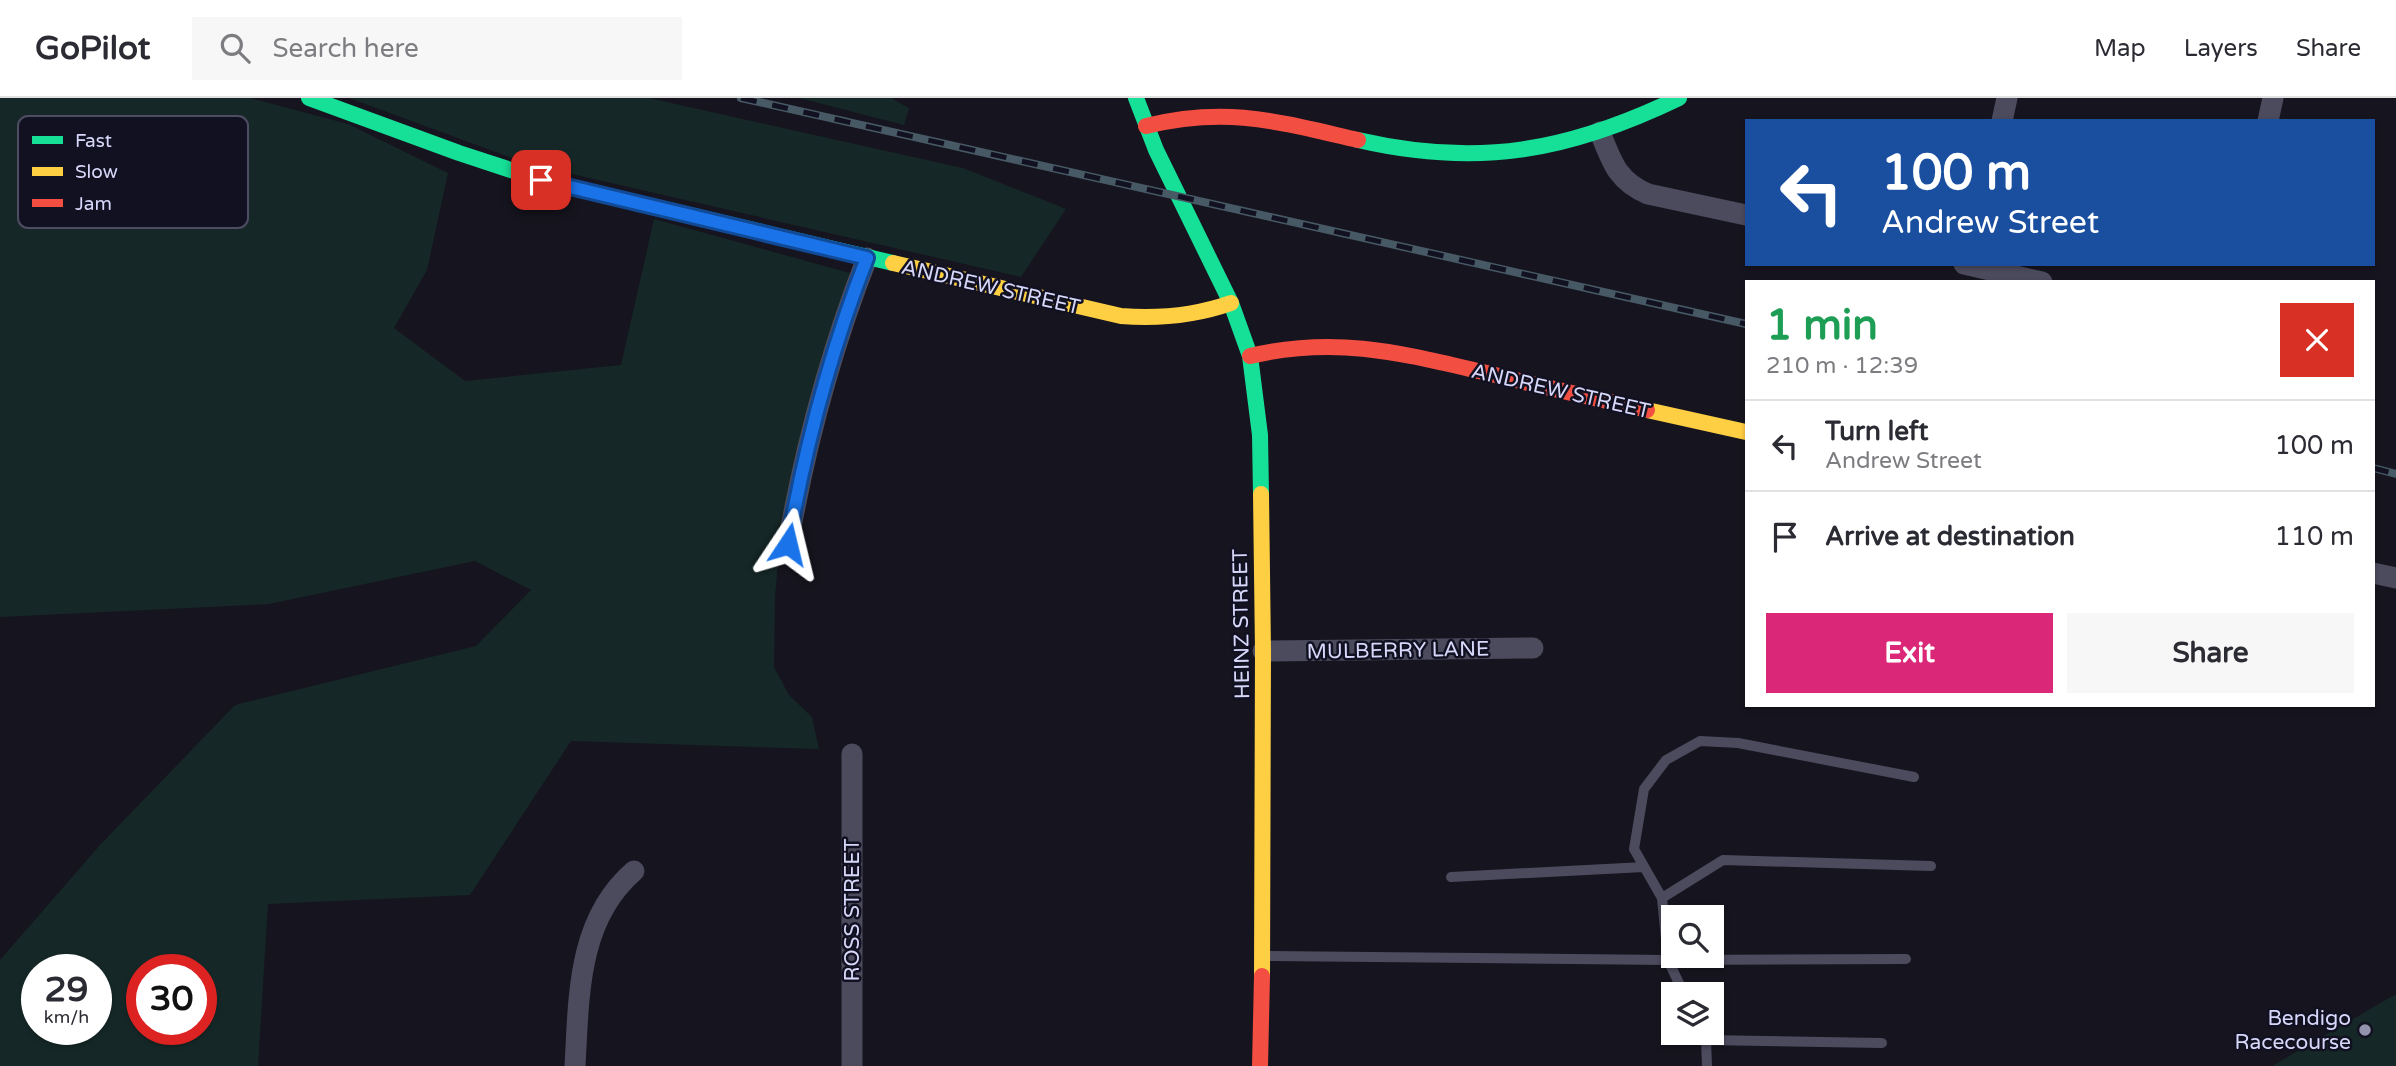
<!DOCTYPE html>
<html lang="en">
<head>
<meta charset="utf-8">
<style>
	:root { --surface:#fff; --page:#f7f7f7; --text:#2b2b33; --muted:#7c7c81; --line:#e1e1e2; --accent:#db2777 }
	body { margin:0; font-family:"Varela Round",sans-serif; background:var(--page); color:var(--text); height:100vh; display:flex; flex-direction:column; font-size:26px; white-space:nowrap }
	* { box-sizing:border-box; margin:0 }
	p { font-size:23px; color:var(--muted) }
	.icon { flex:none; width:38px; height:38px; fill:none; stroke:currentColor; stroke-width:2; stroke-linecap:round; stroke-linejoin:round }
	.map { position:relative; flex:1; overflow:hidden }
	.panel { position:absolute; left:1745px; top:182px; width:630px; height:427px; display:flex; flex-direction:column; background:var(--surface); border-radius:0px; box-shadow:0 2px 5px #0004 }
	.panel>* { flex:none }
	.hud { position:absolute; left:1745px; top:21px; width:630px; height:147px; border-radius:0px; box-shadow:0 2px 5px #0004; background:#1a4fa0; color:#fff; overflow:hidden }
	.fabs { position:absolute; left:1661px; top:807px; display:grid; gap:14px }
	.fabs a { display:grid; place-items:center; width:63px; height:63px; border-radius:0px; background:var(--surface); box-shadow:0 2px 5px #0004; font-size:35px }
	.speed { position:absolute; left:21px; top:856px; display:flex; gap:14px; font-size:35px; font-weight:700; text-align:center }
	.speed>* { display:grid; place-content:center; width:91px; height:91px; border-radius:50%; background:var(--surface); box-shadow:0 2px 5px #0004; line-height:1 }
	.speed small { font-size:18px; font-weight:400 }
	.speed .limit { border:10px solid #d22; background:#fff; color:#111 }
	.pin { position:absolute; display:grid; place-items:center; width:60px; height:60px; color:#fff; margin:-30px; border-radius:14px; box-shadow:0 4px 10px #0006 }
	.me { position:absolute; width:77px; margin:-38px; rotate:10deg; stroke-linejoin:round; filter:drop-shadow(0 0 5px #0008) }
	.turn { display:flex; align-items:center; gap:24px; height:147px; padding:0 21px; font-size:32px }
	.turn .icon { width:91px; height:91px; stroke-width:2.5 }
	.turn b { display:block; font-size:49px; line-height:60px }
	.round { display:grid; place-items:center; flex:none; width:74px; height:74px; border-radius:0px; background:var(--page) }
	.headline { display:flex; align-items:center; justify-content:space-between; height:119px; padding:0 21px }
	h1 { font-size:42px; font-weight:800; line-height:52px; color:#1e9e55 }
	.primary-button { display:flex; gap:14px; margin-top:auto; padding:14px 21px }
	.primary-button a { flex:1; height:80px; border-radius:0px; background:var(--accent); color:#fff; font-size:28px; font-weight:800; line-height:80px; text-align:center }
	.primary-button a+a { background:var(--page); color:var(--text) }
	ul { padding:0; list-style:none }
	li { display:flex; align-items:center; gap:21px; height:91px; padding:0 21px; border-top:2px solid var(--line) }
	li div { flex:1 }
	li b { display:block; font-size:26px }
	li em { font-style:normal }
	header { display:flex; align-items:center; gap:42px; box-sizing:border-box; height:98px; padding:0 35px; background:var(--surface); border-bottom:2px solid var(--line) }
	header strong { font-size:33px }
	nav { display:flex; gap:38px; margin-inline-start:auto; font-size:24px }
	.search { width:490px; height:63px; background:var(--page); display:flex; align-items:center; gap:18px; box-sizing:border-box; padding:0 24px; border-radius:0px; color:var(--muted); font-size:26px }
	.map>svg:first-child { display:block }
</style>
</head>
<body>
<header>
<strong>GoPilot</strong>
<div class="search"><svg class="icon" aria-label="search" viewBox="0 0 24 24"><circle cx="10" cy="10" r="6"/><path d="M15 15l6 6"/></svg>Search here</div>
<nav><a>Map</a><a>Layers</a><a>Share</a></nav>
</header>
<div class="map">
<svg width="2396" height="968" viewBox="0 0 2396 968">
	<rect width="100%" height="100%" fill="#16141e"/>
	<path fill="#152827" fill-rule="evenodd" d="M0,0H250L348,26L448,75L427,172L394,230L465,283L621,267L654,121L850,175L813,298L781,426L775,500L774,569L789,597L812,619L819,651L571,643L470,797L268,806L258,968H0V862L100,747L235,607L476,548L531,492L475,463L269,506L0,519ZM37,872H96V931H37ZM142,872H201V931H142Z
		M349,0H649L963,70L1066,111L1021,179L528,66Z
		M799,0H891L909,10L904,27Z
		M2396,896V968H2272Z"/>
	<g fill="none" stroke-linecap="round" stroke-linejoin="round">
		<path stroke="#4b4b5d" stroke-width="10" d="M1451,779L1644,769
			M1662,800L1723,762L1931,768
			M1265,858L1668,862L1906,861
			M1684,896L1668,862L1662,800L1634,751L1644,691L1666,662L1700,643L1738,645L1914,679
			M1703,934L1706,942L1707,968
			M1706,942L1882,945"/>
		<path stroke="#4b4b5d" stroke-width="21" d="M2002,23L2007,0
			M2268,23L2273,0
			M1600,34C1612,64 1617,83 1648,96L1746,117
			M1964,166L2042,184
			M788,446C805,349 831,252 867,160
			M2373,475L2396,480
			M1263,553L1533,550
			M852,656V968
			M575,968C579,899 577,822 634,773"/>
		<path stroke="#16e098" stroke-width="16" d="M309,0L459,55L541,82L893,165
			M1136,0L1156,52L1231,205L1250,258L1260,337L1261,396
			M1358,42C1479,70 1569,53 1679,0"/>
		<path stroke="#ffcf43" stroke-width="16" d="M893,165L1121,218C1159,221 1194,218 1231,205
			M1647,312L1746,334
			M1261,396L1263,553L1262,878"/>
		<path stroke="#f24e42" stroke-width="16" d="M1146,28C1228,8 1279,24 1358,42
			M1250,258C1339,237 1405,256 1491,276C1543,289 1595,300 1647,312
			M1260,968L1262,878"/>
		<g stroke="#465964" stroke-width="8">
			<path id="rail" d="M741,0L1746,226
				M2373,370L2396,376"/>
		</g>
		<use href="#rail" stroke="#121121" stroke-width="5" stroke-dasharray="16" stroke-linecap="butt"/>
	</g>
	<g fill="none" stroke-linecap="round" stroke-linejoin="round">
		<g stroke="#114b97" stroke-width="18">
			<path id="route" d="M541,82L867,160C831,252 805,349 788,446"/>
		</g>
		<use href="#route" stroke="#1a73e8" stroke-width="12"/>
	</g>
	<circle fill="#9393ad" stroke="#121121" stroke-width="2.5" cx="2365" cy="932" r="7"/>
	<g text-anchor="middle" stroke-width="5" stroke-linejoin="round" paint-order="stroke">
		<g font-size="21" fill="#d7d7fa" stroke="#121121">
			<text transform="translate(991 189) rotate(13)" y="7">ANDREW STREET</text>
			<text transform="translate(1561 293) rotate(13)" y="7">ANDREW STREET</text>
			<text transform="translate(1241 526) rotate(-91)" y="7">HEINZ STREET</text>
			<text transform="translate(1398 552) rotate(-1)" y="7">MULBERRY LANE</text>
			<text transform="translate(852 812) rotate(-90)" y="7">ROSS STREET</text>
		</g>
		<g font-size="21" fill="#d7d7fa" stroke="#121121" text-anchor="end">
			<text x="2351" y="927">Bendigo<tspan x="2351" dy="24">Racecourse</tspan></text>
		</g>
	</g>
	<rect x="18" y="18" width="230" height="112" rx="10" fill="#121121" stroke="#4d4c62" stroke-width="2"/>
	<rect x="32" y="38" width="31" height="8" fill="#16e098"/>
	<rect x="32" y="69" width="31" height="9" fill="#ffcf43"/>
	<rect x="32" y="101" width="31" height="8" fill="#f24e42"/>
	<g font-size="19" fill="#d7d7fa">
		<text x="75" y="49">Fast</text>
		<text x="75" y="80">Slow</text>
		<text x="75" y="112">Jam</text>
	</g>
</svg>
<div class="fabs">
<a><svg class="icon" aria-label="search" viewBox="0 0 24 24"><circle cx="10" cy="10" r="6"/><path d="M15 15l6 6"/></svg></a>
<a><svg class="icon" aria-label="layers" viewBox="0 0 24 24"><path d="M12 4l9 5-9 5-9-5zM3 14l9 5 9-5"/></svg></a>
</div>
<div class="speed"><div>29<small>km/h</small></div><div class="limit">30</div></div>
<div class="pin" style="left:541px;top:82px;background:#d93025"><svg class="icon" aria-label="arrive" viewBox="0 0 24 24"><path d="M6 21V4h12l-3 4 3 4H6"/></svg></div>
<svg class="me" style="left:788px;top:446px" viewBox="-20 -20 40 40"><path d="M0-17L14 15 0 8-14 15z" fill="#1a73e8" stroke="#fff" stroke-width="4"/></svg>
<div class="hud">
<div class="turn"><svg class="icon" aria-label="left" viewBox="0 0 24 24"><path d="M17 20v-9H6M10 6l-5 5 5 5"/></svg><div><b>100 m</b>Andrew Street</div></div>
</div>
<section class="panel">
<div class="headline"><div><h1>1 min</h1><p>210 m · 12:39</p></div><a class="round" style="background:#d93025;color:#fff"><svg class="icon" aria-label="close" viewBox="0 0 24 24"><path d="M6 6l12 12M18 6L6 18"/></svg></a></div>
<ul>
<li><svg class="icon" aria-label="left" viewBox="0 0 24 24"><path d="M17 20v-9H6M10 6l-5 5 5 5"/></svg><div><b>Turn left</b><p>Andrew Street</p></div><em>100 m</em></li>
<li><svg class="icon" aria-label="arrive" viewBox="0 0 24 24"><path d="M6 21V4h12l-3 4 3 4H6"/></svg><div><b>Arrive at destination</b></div><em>110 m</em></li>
</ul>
<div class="primary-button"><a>Exit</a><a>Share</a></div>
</section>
</div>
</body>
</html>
